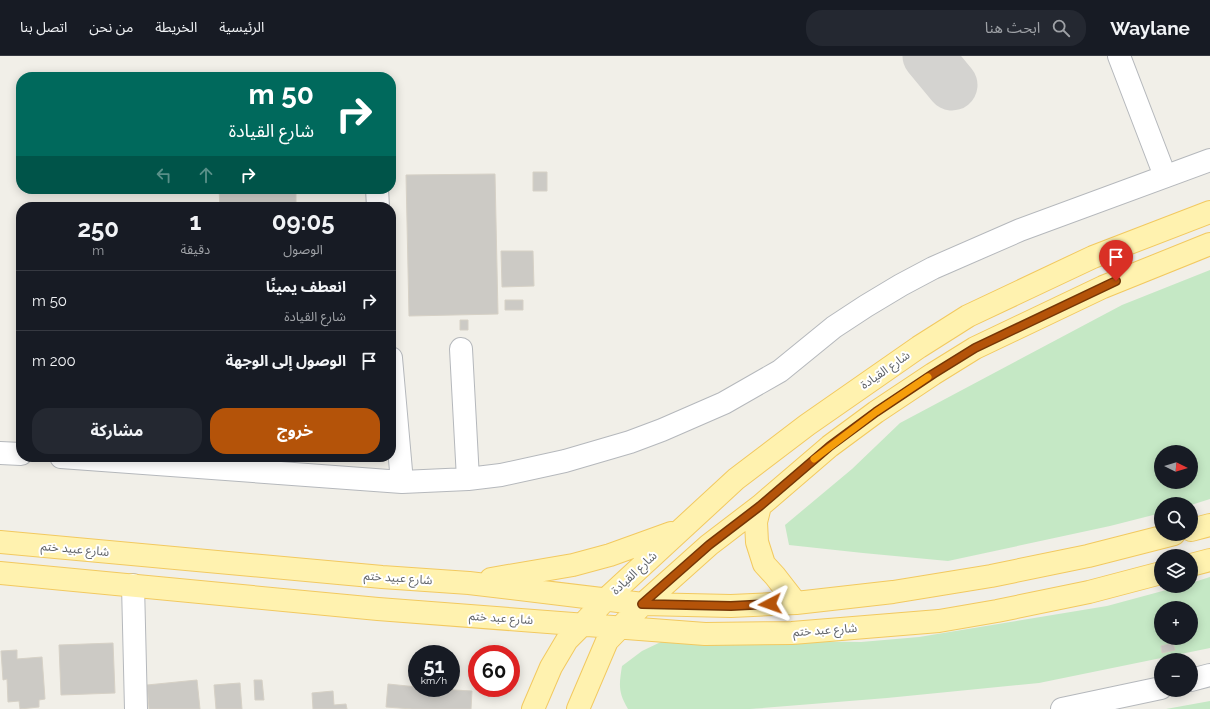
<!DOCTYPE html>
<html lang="ar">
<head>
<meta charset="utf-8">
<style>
	:root { --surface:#171b24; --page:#242831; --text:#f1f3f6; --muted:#9ea1a6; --line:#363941; --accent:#b45309 }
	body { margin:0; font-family:Raleway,"Noto Sans Arabic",sans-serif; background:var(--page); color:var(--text); direction:rtl; height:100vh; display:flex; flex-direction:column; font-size:15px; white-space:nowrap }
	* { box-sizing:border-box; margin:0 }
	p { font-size:13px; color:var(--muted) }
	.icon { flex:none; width:22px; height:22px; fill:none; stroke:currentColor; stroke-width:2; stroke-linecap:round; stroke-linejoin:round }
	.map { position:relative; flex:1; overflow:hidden; direction:ltr }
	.sheet { position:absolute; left:16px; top:146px; width:380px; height:260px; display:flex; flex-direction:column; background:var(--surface); border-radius:16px; box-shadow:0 2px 10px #0003; direction:rtl }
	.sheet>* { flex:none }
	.guide { position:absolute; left:16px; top:16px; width:380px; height:122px; border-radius:16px; box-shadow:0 2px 10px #0003; direction:rtl; background:#00695c; color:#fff; overflow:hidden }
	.needle { width:26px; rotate:95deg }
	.tools { position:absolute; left:1154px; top:389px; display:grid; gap:8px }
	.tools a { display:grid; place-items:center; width:44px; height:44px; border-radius:50%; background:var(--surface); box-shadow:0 2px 10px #0003; font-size:20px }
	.speed { position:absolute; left:408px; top:589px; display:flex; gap:8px; font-size:20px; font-weight:700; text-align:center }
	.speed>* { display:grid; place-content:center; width:52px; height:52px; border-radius:50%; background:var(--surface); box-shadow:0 2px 10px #0003; line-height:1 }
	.speed small { font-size:10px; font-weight:400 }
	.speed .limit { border:6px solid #d22; background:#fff; color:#111 }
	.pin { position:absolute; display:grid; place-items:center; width:34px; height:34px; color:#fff; margin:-41px -17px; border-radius:50% 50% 50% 0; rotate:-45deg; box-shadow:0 0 4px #0007 }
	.pin .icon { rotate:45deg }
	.me { position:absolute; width:44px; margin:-22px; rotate:266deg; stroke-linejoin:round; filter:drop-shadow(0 0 3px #0008) }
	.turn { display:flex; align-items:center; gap:14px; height:84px; padding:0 16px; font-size:18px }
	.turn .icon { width:52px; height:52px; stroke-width:2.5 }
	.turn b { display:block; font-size:28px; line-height:34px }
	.lanes { display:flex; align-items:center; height:38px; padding:0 16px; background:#0003; justify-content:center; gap:20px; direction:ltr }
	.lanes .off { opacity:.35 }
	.eta { display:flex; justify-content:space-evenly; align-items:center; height:68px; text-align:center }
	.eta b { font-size:24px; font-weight:700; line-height:28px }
	.cta { display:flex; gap:8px; margin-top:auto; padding:8px 16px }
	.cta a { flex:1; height:46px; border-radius:16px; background:var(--accent); color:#fff; font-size:16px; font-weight:700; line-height:46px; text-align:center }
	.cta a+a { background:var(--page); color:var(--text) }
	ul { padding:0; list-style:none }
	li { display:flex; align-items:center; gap:12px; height:60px; padding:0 16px; border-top:1px solid var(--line) }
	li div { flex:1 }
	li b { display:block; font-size:15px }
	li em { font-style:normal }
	header { display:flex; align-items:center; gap:24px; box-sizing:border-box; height:56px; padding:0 20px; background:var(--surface); border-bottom:1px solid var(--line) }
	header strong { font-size:19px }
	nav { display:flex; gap:22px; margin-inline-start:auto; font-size:14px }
	.search { width:280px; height:36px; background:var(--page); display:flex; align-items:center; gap:10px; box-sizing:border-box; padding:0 14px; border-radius:16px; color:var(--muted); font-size:15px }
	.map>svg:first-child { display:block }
</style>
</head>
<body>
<header>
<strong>Waylane</strong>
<div class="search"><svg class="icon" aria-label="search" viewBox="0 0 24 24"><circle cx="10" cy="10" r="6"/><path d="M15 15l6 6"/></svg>ابحث هنا</div>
<nav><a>الرئيسية</a><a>الخريطة</a><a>من نحن</a><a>اتصل بنا</a></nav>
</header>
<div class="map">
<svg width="1210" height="653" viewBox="0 0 1210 653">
	<rect width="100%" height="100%" fill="#f1efe8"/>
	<path fill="#c5e8c5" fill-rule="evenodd" d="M1210,214V443L1191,449L1161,448V457L1110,470L948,505L863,497L789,489L785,469L852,413L900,367L1122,249ZM1161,396H1191V426H1161Z
		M1210,521V592L1039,627L887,642L750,653H628C618,636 619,629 622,610L642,595L665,584L861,586L919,581L1107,550L1181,530H1191V527ZM1161,552H1191V582H1161Z
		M1210,645V653H1166Z"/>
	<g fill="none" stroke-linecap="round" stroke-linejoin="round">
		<path stroke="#d4d3d0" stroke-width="51" d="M928,0L952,29"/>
	</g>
	<path fill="#cccac5" stroke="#d6d1c6" d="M533,116H547V135H533Z
		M495,118L498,258L409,260L406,119Z
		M219,133H296V151H220Z
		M501,195H533L534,230L502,231Z
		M505,244H523V254H505Z
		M460,264H468V274H460Z
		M113,587L115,637L61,639L59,589Z
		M1173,587L1175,594L1162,597L1161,590Z
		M17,594V603L42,601L45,643L39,644V651L20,653L19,645L8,646L7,623L3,624L1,595Z
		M197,624L200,653H149L147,629Z
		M254,624H262L264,644H255Z
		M240,627L242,653H216L214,629Z
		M388,628L417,631V632L472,635L471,653H412L386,651Z
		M333,635L334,649L346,648L347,653H313L312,637Z"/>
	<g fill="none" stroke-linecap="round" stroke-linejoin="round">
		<g stroke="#b5b8bc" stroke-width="24">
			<path id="minor" d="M1119,0L1165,120
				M377,133L378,151
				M461,293L468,423
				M391,302L402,426
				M0,397L21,398
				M61,401L402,426L468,423L501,419L565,405L630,386L662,374L724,347L780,315L834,271L866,250L901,229L933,212L1020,174L1210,104
				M133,529L136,653
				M1191,624L1210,619
				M1062,653L1161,632"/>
		</g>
		<g stroke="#f2c960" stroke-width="24">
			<path id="major" d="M760,450L756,466L757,486L764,508L775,520L796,547
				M1191,474L1210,469
				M0,486L382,521L469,527L643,548L731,550L796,547L893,536L991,520L1088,500L1174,478
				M1191,509L1210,504
				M0,517L378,553L705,578L792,577L939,565L997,555L1089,536L1161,517
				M491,523L573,509L610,499L671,477
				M533,653L551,611L567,584L583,568L606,543L736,423L807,369L919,291L968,260L1093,201L1210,156
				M578,653L607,585L643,548L709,489L760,450L830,390L876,356L933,318L975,292L1103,231L1210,188"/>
		</g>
		<use href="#minor" stroke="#fff" stroke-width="22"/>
		<use href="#major" stroke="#fff2af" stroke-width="22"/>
	</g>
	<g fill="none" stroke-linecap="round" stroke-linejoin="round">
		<g stroke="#753606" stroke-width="10">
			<path id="route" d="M770,548L731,550L642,548L709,489L760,450L830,390L876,356L933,318L975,292L1116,225"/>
		</g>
		<use href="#route" stroke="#b45309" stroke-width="7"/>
		<path stroke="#f59e0b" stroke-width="7" d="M814,403L876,356L928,321"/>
	</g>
	<g text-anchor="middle" stroke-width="4" stroke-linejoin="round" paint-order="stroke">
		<g font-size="12" fill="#5f6368" stroke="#fff">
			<text transform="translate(885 314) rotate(-35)" y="4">شارع القيادة</text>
			<text transform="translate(75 493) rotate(5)" y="4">شارع عبيد ختم</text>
			<text transform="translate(634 517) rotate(-43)" y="4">شارع القيادة</text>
			<text transform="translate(398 522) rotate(4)" y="4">شارع عبيد ختم</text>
			<text transform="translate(501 562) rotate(4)" y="4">شارع عبد ختم</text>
			<text transform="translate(825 574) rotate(-4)" y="4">شارع عبد ختم</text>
		</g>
	</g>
</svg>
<div class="tools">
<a><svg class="needle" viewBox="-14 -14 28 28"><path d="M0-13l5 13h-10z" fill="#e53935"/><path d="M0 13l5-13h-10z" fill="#9ea1a6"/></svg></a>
<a><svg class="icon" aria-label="search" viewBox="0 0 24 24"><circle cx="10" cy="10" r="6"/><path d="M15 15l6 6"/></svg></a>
<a><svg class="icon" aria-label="layers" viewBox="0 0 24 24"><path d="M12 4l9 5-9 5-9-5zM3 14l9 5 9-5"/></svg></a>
<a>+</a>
<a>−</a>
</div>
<div class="speed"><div>51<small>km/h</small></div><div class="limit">60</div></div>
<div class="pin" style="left:1116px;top:225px;background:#d93025"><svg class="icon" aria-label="arrive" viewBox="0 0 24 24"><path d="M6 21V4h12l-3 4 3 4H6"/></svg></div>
<svg class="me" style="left:770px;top:548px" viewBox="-20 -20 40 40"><path d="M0-17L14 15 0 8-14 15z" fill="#b45309" stroke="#fff" stroke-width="4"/></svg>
<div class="guide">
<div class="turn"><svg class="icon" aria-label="right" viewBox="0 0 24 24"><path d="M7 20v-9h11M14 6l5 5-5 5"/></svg><div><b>50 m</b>شارع القيادة</div></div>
<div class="lanes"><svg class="icon off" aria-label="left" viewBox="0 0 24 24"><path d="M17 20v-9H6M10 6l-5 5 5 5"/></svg><svg class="icon off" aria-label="ahead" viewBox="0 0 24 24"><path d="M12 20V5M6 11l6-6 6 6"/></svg><svg class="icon" aria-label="right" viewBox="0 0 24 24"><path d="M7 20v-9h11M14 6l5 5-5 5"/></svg></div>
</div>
<section class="sheet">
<div class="eta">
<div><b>09:05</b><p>الوصول</p></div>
<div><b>1</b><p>دقيقة</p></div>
<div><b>250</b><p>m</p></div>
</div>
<ul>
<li><svg class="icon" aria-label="right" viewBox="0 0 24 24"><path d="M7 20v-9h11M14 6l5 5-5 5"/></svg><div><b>انعطف يمينًا</b><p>شارع القيادة</p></div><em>50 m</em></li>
<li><svg class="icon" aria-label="arrive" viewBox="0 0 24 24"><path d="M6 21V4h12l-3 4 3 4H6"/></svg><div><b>الوصول إلى الوجهة</b></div><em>200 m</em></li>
</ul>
<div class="cta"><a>خروج</a><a>مشاركة</a></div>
</section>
</div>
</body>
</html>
